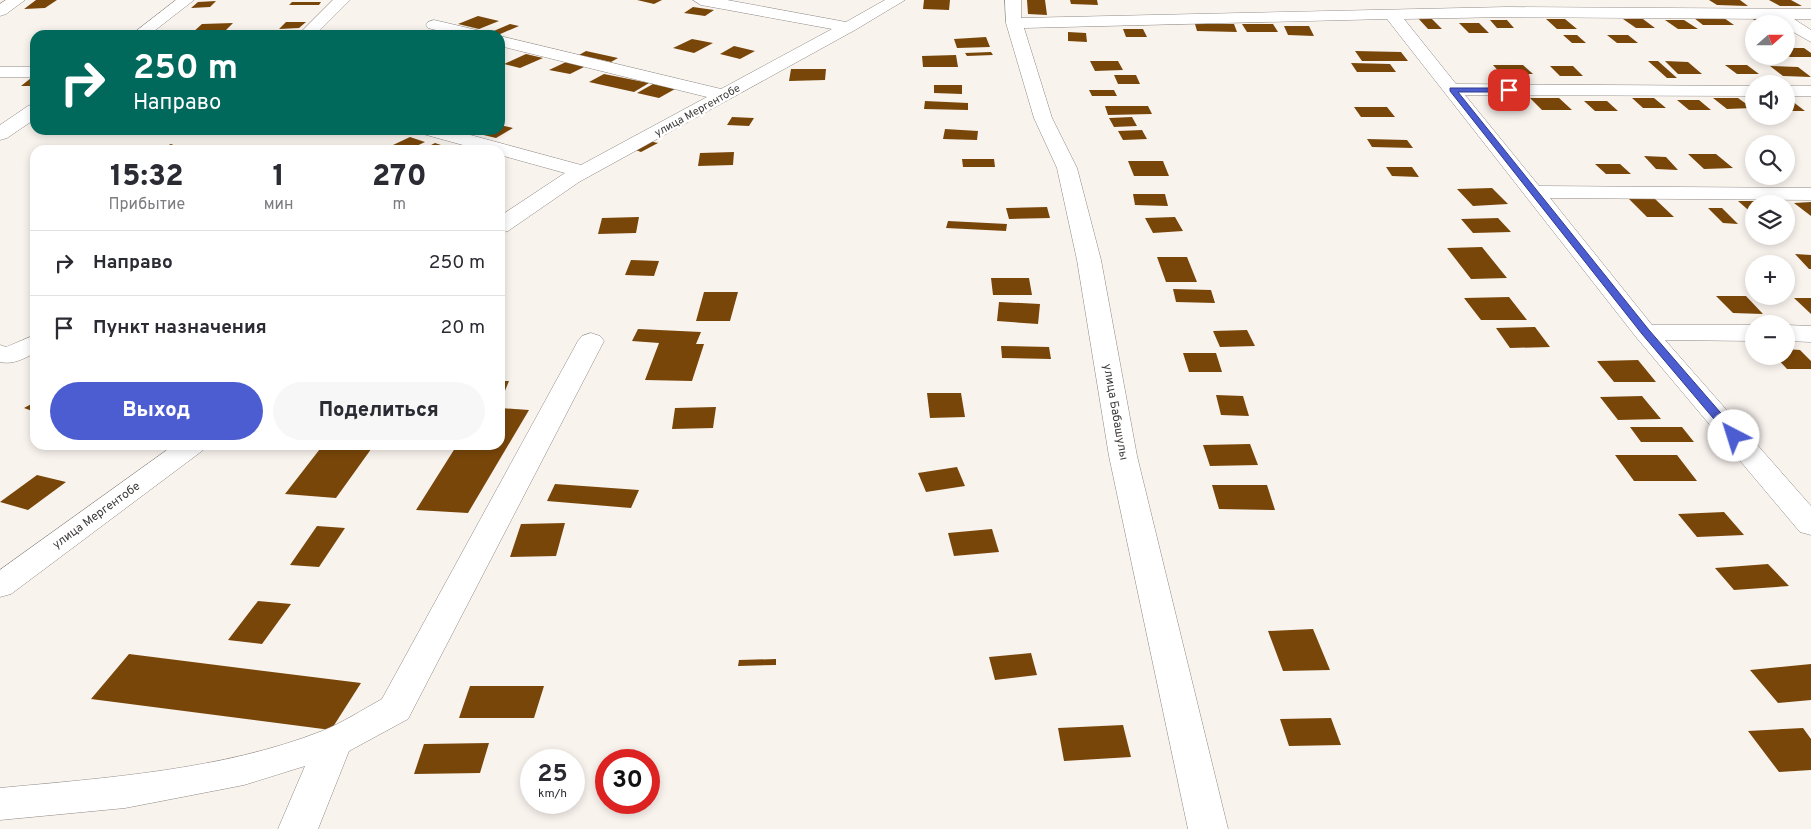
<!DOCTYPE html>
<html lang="ru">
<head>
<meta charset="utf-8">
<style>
	:root { --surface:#fff; --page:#f7f7f7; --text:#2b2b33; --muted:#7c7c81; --line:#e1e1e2; --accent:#4c5cd1 }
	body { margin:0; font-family:Overpass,sans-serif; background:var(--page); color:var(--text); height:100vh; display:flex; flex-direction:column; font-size:19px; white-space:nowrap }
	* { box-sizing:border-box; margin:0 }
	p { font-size:16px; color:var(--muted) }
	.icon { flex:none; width:28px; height:28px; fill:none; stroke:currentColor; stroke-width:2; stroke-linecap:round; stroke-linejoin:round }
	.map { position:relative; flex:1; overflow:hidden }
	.drawer { position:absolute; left:30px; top:145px; width:475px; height:305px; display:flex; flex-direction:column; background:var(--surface); border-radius:15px; box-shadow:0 2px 8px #0003 }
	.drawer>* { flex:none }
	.hud { position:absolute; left:30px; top:30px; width:475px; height:105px; border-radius:15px; box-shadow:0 2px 8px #0003; background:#00695c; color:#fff; overflow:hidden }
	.needle { width:32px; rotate:69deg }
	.controls { position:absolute; left:1745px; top:15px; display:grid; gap:10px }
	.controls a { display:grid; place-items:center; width:50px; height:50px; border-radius:50%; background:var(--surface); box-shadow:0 2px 8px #0003; font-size:25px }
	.speed { position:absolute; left:520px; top:749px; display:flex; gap:10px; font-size:25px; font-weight:700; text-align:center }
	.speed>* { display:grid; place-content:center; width:65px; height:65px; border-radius:50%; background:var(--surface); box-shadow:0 2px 8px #0003; line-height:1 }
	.speed small { font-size:12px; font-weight:400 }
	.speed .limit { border:8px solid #d22; background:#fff; color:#111 }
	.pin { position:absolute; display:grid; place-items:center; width:42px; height:42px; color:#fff; margin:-21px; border-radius:10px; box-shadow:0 2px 8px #0006 }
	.me { position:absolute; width:55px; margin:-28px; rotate:320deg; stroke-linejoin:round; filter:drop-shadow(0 0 4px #0008) }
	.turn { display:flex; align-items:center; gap:18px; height:105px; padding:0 20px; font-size:22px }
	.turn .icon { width:65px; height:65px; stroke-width:2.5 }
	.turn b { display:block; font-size:35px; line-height:42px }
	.eta { display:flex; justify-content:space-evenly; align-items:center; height:85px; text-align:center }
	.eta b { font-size:30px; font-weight:800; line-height:35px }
	.button { display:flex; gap:10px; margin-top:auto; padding:10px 20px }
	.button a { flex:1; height:58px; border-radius:30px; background:var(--accent); color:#fff; font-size:20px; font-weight:800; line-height:58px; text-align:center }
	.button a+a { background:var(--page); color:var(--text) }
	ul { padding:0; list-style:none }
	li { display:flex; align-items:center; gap:15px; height:65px; padding:0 20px; border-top:1px solid var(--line) }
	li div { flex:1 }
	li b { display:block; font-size:19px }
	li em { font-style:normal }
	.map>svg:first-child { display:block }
</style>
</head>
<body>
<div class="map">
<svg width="1811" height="829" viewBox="0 0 1811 829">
	<rect width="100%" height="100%" fill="#f9f3ee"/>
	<path fill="#794609" d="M36,0H57L45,8L24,9Z
		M637,0H662L654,4Z
		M924,0H950L949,10L923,9Z
		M1027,0H1045L1047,15L1028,14Z
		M1070,0H1097L1098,5L1071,4Z
		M1709,0H1740L1748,6L1717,5Z
		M1769,0H1791L1802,6H1780Z
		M216,1L210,7L191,8L198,2Z
		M292,2H321L319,5H289Z
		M693,7L714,10L705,16L684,13Z
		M1747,15H1766L1780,24H1760Z
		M478,16L499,21L479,29L458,24Z
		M1417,17H1430L1442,29H1428Z
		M1694,18H1724L1734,25H1703Z
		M1546,19H1565L1577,29H1557Z
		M1623,19H1643L1655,28H1636Z
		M1490,20H1507L1514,28H1497Z
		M1665,20H1684L1698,29H1678Z
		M286,22H306L299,28L279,29Z
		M233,23L224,32L192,33L202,24Z
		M1459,23H1479L1489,33H1469Z
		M510,24L519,26L498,35L489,33Z
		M1195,24H1234L1237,32L1197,31Z
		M1242,24H1273L1278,32H1247Z
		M1284,26H1309L1314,36L1288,35Z
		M1123,29H1143L1147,37H1126Z
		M1068,32L1086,33L1087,42L1068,41Z
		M1563,35H1577L1586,43H1572Z
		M1607,35H1628L1638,43H1617Z
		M986,37L990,47L957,48L954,39Z
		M692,39L713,43L694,53L673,48Z
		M734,46L755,51L740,59L720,54Z
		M1786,48H1804L1811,53V57H1790L1786,55Z
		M586,51L618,58L611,62L579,55Z
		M1355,51L1401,52L1408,61H1362Z
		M991,52L993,55L967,56L965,53Z
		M526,54L543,58L520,68L504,64Z
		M956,55L958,67H923L922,56Z
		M1090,61H1118L1123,70L1095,71Z
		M1648,61H1658L1677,78H1667Z
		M1665,61L1688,62L1702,74H1678Z
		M566,62L586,66L570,74L549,70Z
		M1351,63L1390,64L1396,72H1357Z
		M1493,65H1523L1533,74H1501Z
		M1725,65H1747L1759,74H1737Z
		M1550,66H1573L1583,76H1560Z
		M1770,66L1798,67L1811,77L1783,76Z
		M791,69H826L825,80L789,81Z
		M604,74L649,83L634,92L589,82Z
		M1114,75H1136L1140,84H1118Z
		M31,78H35V86H21Z
		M653,84L675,89L659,98L637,93Z
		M934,85H962V94L934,93Z
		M1089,90H1114L1117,96H1092Z
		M1530,98H1559L1572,110H1542Z
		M1632,98H1654L1666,108H1643Z
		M1713,98H1738L1752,108L1727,109Z
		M1786,98H1788L1805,111H1786Z
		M1677,100H1699L1711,110H1689Z
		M925,101L968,103V110L924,109Z
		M1584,101H1607L1618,111H1595Z
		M1105,106H1148L1152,114L1108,115Z
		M1354,107H1387L1395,117H1361Z
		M732,117L754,118L749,126L727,125Z
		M1132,117L1137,126L1114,127L1109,118Z
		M500,125L513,128L496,138L467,131L500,130Z
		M945,129L978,131L977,140L943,139Z
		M1142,130L1147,139L1123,140L1118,131Z
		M410,137L425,142L408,150L393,145Z
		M1367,139L1407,140L1413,148L1372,147Z
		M649,141L658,143L641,152L633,149Z
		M435,143L456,150H421Z
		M171,144L183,149L157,150Z
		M734,152L733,165L698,166L700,153Z
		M1688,154H1716L1733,168L1704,169Z
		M1644,156L1666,157L1678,170L1656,169Z
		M962,159H994L995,167H963Z
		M1128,161H1163L1169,176H1134Z
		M1595,164H1620L1631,174H1606Z
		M1386,167H1412L1419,177L1392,176Z
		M1492,188L1508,204L1473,206L1457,189Z
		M1133,194H1165L1168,206L1135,205Z
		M1628,198H1654L1674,217H1647Z
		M1738,201H1771L1774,204H1754V215Z
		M1811,202V216L1794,203Z
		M1047,207L1050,218L1009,219L1006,208Z
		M1708,208H1722L1738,224L1723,223Z
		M639,217L636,233L598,234L602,218Z
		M1175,217L1183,231L1153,233L1145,218Z
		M1498,218L1511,232L1473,233L1461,219Z
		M948,221L1007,224L1006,231L946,228Z
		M1482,247L1507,278L1471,279L1447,248Z
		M1795,254L1811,255V269H1809Z
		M1157,257H1187L1197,282H1166Z
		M631,260L659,261L654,276L625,275Z
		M991,278H1029L1032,295H993Z
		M1173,289L1211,290L1215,303L1176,302Z
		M704,292H738L730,321H696Z
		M1716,296H1746L1763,314L1733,313Z
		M1509,297L1527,320H1481L1464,298Z
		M1794,298H1811V314Z
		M999,302L1040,304L1038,324L997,321Z
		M1535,327L1550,347L1510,348L1496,328Z
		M638,329L701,332L696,344H704L692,381L645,380L659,343L632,341Z
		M1247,330L1255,346L1220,347L1213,331Z
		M1001,346L1049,347L1051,359L1002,358Z
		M1786,349L1800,350L1811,361V369H1787L1775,356H1786Z
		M1183,353H1216L1222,372H1189Z
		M1638,360L1656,382H1614L1597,361Z
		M500,381H509L502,398H500Z
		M927,393H961L965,417L930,418Z
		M1216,395L1243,396L1249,416L1221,415Z
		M1642,396L1661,419L1618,420L1600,397Z
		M35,402V412L24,408Z
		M716,407L713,428L672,429L675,408Z
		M500,408L529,410L468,513L416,510L457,445H500Z
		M1630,427H1682L1694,442H1641Z
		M1250,444L1258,465L1210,466L1203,445Z
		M323,445H374L336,498L285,494Z
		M1615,455H1677L1697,481H1634Z
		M957,467L965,486L926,492L918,473Z
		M37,475L66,482L28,510L0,502Z
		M555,484L639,490L631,508L547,501Z
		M1212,485H1267L1275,510L1219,509Z
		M1724,512L1744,535L1697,537L1678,514Z
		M565,523L556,556L510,557L521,524Z
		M317,526L345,528L319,567L290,565Z
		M992,529L999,552L954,556L948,533Z
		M1768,564L1789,586L1734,590L1715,568Z
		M258,601L291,604L262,644L228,640Z
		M1313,629L1330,670L1283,671L1268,631Z
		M1031,653L1037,675L995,680L989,657Z
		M129,654L361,683L331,730L91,699Z
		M776,659V665L738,666L739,660Z
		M1811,664V700L1778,703L1750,670Z
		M470,686H544L534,718H459Z
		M1331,718L1341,745L1289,746L1280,719Z
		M1123,725L1131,757L1064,761L1058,728Z
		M1803,728L1811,739V770L1779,772L1748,731Z
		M489,743L480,773L414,774L424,744Z"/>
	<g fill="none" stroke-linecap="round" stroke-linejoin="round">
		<g stroke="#8e8884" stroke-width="1">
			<path id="minor" d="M6,0H25L6,14L0,16V4Z
				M176,0H194L149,35H131Z
				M333,0H350L315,35H298Z
				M693,0H727L846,22L885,0H905L855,30L579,182L508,231L500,233V216L565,173L500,155V150H481L423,134L420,130H452L581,165L707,97L500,46V36L721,89L832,29L701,5Z
				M1005,0H1021V18L1507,7L1811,9V19H1794L1811,30V42L1786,28V24H1780L1772,19L1507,17L1404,19L1456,84L1754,86V96L1465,95L1539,186L1811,188V200L1550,198L1652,325H1754V341L1665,340L1811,506V535L1800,532L1636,337L1387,19L1024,28L1052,118L1077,168L1101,260L1137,456L1228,829H1188L1109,456L1077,260L1057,168L1034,118L1006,23Z
				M434,20L481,31L483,35H455L428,28L426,25L428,22Z
				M0,67H35V77H0Z
				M1786,86H1811V96H1786Z
				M35,104V119L7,138L0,140V125L28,106Z
				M1786,325L1811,326V342L1786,341Z
				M591,333L600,336L604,341L408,719L349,751L318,829H278L305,766L244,785L125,808L0,820V788C105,778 223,770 322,731C342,723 362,710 382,699L578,341L582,336Z
				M35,335V353C23,359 13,365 0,362V345L6,347Z
				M174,445H206L202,451L11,594L0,597V570Z"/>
		</g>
		<use href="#minor" fill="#fff" fill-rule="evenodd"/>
	</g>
	<path fill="#4c5cd1" stroke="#313c88" d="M1450,88H1512L1513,90L1509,92H1458L1649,330L1739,434V438H1730L1642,334L1450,91Z"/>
	<g text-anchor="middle" stroke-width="5" stroke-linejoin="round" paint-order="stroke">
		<g font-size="11" fill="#3e3c3a" stroke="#fff">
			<text transform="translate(697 110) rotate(-29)" y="4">улица Мергентобе</text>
		</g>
		<g font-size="12" fill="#3e3c3a" stroke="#fff">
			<text transform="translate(1116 412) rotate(80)" y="4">улица Бабашулы</text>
			<text transform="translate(96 515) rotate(-36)" y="4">улица Мергентобе</text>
		</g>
	</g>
</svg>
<div class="controls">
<a><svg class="needle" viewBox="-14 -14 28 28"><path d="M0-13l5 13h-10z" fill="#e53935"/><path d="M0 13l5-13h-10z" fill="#7c7c81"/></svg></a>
<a><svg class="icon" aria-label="sound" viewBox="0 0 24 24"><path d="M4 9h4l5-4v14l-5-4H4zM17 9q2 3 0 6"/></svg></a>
<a><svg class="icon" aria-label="search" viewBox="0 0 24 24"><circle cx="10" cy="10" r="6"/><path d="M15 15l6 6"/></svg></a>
<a><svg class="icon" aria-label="layers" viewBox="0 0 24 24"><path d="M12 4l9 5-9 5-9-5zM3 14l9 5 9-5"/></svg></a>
<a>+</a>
<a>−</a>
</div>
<div class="speed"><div>25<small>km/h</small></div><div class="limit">30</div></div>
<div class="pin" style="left:1509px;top:90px;background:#d93025"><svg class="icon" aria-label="arrive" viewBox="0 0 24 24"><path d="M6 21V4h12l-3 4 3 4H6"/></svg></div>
<svg class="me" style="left:1734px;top:436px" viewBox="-20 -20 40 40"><circle r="19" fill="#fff"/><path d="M0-13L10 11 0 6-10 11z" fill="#4c5cd1"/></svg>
<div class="hud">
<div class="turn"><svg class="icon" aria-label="right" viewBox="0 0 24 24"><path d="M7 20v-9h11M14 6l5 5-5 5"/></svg><div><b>250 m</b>Направо</div></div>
</div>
<section class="drawer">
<div class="eta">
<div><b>15:32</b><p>Прибытие</p></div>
<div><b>1</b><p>мин</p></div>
<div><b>270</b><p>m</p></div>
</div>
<ul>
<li><svg class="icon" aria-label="right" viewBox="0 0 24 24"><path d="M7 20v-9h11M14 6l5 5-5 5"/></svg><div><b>Направо</b></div><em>250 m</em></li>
<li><svg class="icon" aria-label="arrive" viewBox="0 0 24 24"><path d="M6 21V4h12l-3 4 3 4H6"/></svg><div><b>Пункт назначения</b></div><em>20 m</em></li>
</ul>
<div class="button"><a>Выход</a><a>Поделиться</a></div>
</section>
</div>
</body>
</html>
